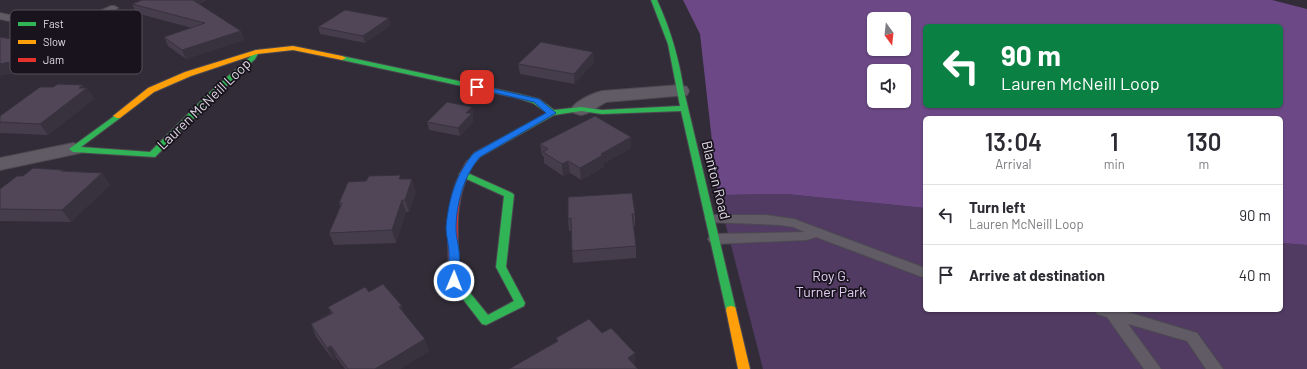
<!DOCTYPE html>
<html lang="en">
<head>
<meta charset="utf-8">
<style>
	:root { --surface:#fff; --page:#f7f7f7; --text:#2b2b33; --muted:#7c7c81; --line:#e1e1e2 }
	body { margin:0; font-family:Barlow,sans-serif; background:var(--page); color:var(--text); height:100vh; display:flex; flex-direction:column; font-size:15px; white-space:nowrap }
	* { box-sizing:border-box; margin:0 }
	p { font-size:13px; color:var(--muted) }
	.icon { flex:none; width:22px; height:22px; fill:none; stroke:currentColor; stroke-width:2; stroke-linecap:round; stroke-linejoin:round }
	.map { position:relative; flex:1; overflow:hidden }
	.drawer { position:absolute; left:923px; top:116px; width:360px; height:196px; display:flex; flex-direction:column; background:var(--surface); border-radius:6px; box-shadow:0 1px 3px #0004 }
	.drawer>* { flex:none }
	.hud { position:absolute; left:923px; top:24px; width:360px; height:84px; border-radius:6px; box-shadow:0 1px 3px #0004; background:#0b8043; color:#fff; overflow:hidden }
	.needle { width:26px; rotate:165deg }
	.controls { position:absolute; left:867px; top:12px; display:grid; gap:8px }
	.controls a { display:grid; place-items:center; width:44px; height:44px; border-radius:6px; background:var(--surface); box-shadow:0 1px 3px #0004; font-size:20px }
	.pin { position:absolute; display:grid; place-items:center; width:34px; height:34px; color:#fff; margin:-17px; border-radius:8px; box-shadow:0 2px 6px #0006 }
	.me { position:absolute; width:44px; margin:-22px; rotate:1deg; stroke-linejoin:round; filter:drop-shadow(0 0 3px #0008) }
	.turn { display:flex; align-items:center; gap:14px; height:84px; padding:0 12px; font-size:18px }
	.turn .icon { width:52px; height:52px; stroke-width:2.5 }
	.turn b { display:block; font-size:28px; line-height:34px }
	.eta { display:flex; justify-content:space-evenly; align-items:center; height:68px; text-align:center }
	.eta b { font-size:24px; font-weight:600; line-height:28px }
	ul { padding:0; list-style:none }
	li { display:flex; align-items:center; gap:12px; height:60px; padding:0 12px; border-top:1px solid var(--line) }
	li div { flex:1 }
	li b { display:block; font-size:15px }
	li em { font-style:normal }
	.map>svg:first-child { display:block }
</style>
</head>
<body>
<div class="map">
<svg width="1307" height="369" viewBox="0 0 1307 369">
	<rect width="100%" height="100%" fill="#312c37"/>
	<path fill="#513b62" d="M786,194L925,208V310H1281V243L1307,245V369H763L718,195Z"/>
	<path fill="#6c4986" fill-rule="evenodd" d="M683,0H1272L1307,9V245L1281,243V118H925V208L786,194L718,195L700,34ZM874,19H904V49H874ZM925,26H1281V106H925ZM874,71H904V101H874Z"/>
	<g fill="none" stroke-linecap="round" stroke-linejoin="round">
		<g stroke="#4d4952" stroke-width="2">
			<path id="lane" d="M111,6H114L118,8L66,33L0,19V13L65,27Z
				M711,215H766L794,219L925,268V278L816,237L807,240L715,244L710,242L708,239L710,236L715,234L805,232L793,227L780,225L707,222L705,219L707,216Z
				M1095,310H1121L1197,333L1223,369H1206L1187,341L1128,324L1161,369H1144L1107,317L1097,314Z"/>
		</g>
		<g stroke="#4d4952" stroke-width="2">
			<path id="street" d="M680,85L687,87L689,91L687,95L606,102L588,113L581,115L574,113L571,109C577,100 592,94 602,91Z
				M73,143L80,145L83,149L80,153L0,170V158Z"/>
		</g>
		<g stroke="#4d4952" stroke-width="2">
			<path id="fast" d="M651,0H657C671,30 679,59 684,91L736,310L735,313L731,314L727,313L726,310L681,111L602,114L581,111L554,115L480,157L473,165L470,166L466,163L474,153L547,113L533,103L517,98L342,60L338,58L342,56L519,94L539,99L554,110L581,107L602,110L680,106L668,44Z
				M256,50L259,52L255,59L215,97L155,157L73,152L69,149L117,114H120L121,116L120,118L81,147L150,152L209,93L250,57L254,51Z
				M463,171L512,193L514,195L506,267L525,303L524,306L486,325L482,324L449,281L450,278L454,277L458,278L488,315L514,301L496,267L504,196L460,176L459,174Z"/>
		</g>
		<g stroke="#4d4952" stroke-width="2">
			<path id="slow" d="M293,46L342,56L346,58L342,60L293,50L257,54L191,76L154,92L120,118H117L113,116L148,88L185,72L256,50Z
				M731,306L735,307L736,310L750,369H738L726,310L727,307Z"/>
		</g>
		<g stroke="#4d4952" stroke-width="2">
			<path id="jam" d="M470,160L474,163C451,200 459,240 459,281L458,284L454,285L450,284L449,281C449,238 442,199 467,161Z"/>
		</g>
		<use href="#lane" fill="#605b64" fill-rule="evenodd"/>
		<use href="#street" fill="#605b64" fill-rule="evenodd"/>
		<use href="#fast" fill="#30b455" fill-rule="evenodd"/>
		<use href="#slow" fill="#ff9f0a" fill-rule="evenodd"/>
		<use href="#jam" fill="#e5322d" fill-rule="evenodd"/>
	</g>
	<path fill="#453c4c" d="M141,0H207L199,4L241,31L244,40L186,59L168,46L164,37L192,28L136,13L132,4Z
		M391,25L365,43L320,34L318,27Z
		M593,52L594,63L574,84L520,74L518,64Z
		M85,88H87L94,99L48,135L0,133V116Z
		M472,107L473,115L472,116L473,122L460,136L429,130L427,122Z
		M631,137V148L603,164L604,167L581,180L570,173L563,176L544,163V157L542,155L540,144Z
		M63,170L64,171L102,173L110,185L71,222L0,221V189L23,176Z
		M402,179L416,191L409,212H406L396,243L334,245L329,233L340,206L339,203Z
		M635,214V226H633L636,246V258L573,263L572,251L571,231H569L568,219Z
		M369,292L405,314L429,351L400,369H345L337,358L333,360L316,337L311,324L331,313L328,307Z"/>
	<path fill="#38313e" d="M191,0H207L193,6Z
		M389,18L391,25L365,43L363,36Z
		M241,31L244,40L186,59L182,50Z
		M51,41L57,51L54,65L0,76V64Z
		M593,52L594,63L574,84V74Z
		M83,85L86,89L87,88L94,99L48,135L40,124Z
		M472,107L473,115L472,116L473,122L460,136L458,128L466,113Z
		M631,137V148L603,164L604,167L581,180L580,168L601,154Z
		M568,161L570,173L563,176L562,164Z
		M102,173L110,185L71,222L62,210Z
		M412,179L416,191L409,212L405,200Z
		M402,200L406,212L396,243L392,230Z
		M402,306L406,318L399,307Z
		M425,339L429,351L400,369H375Z
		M331,346L337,358L333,360L327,348Z
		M635,353V366L628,358Z"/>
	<path fill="#504658" stroke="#38313e" d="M142,0H193L241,31L182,50L164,37L205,23L132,4Z
		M345,10L389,18L363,36L318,27Z
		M0,37L17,40L32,37L51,41L48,55L0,64Z
		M541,42L593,52L574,74L518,64Z
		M58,84L83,85L79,88H87L40,124L0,122V116L40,87H53Z
		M447,102L472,107L466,113H472L458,128L427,122Z
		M595,116L631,137L601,154L603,155L580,168L568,161L562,164L543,152L548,149L540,144Z
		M33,168L63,170L61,171L102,173L62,210L0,209V189L17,176H23Z
		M401,175L399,179H412L405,200H402L392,230L329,233L342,203H339L348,182L366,181L369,176Z
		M632,193L635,214H632L636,246L572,251L571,218L568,219V197Z
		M383,284L402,306L399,307L425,339L375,369H348L331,346L327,348L311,324L333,313L328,307L365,287L369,292Z
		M589,319L602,333L611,328L635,353L628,358L638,369H509L558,341L556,338Z"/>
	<path fill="#1a73e8" stroke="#114b97" d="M474,85H477L539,99L556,113L480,157C464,175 456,204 456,229C456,236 458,243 459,250C460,260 459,271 459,281L458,284H450L448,281C449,272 449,262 449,253C449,245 446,236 446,228C448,201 456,173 474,153L546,113L534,102L474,88Z"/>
	<g text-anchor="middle" stroke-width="3.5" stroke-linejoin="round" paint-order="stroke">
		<g font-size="14" fill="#e0d9e6" stroke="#18131c">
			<text transform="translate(204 104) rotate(-44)" y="5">Lauren McNeill Loop</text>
			<text transform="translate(716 180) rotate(76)" y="5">Blanton Road</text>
		</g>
		<g font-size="14" fill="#e3cef5" stroke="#18131c">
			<text x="831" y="281">Roy G.<tspan x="831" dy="16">Turner Park</tspan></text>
		</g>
	</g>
	<rect x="10" y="10" width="132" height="64" rx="6" fill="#18131c" stroke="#544e59" stroke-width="1"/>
	<rect x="18" y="22" width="18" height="4" fill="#30b455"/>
	<rect x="18" y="40" width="18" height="4" fill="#ff9f0a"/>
	<rect x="18" y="58" width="18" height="4" fill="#e5322d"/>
	<g font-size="11" fill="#e0d9e6">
		<text x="43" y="28">Fast</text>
		<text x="43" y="46">Slow</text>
		<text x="43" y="64">Jam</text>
	</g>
</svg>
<div class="controls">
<a><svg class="needle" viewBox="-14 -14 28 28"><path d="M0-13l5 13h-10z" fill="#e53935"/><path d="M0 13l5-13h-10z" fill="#7c7c81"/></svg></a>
<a><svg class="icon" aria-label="sound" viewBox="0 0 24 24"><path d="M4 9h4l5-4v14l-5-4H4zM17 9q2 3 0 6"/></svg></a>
</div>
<div class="pin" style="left:477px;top:87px;background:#d93025"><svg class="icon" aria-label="arrive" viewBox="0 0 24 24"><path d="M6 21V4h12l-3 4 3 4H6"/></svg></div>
<svg class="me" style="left:454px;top:281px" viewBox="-20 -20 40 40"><circle r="17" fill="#1a73e8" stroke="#fff" stroke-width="3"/><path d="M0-11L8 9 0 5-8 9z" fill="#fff"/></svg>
<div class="hud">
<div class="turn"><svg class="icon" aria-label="left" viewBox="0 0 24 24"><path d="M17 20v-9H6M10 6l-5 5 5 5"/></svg><div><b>90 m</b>Lauren McNeill Loop</div></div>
</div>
<section class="drawer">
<div class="eta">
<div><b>13:04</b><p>Arrival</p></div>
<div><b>1</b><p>min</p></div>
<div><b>130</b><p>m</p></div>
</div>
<ul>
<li><svg class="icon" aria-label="left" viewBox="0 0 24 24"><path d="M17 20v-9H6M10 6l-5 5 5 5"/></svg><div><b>Turn left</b><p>Lauren McNeill Loop</p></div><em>90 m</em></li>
<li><svg class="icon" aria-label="arrive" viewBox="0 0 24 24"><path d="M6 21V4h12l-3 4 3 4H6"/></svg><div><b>Arrive at destination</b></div><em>40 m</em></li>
</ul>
</section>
</div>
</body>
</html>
